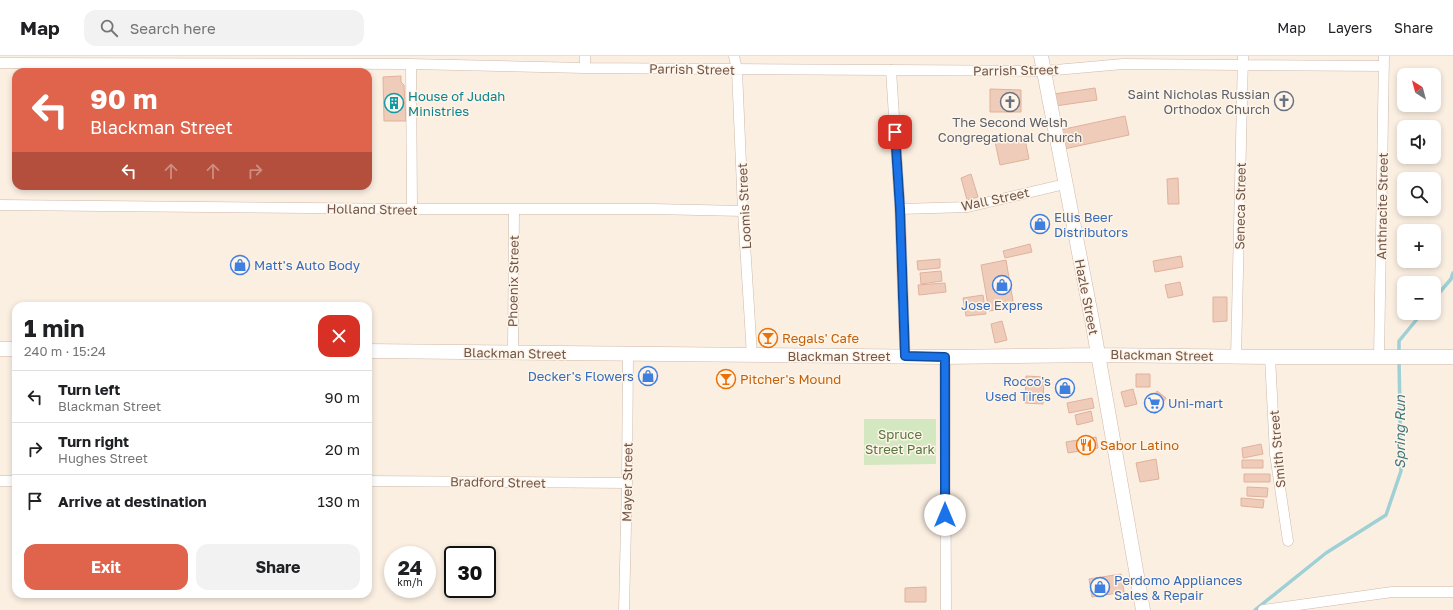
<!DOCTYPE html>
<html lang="en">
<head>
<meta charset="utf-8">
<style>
	:root { --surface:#fff; --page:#f2f2f2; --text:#202124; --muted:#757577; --line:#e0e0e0; --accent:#e0634b }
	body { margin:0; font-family:"Golos Text",sans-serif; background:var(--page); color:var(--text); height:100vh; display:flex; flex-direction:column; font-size:15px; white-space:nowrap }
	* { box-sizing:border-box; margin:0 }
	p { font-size:13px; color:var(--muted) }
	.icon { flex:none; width:22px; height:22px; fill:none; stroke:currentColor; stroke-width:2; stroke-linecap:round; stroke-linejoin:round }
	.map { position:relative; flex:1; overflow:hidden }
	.panel { position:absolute; left:12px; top:246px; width:360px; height:296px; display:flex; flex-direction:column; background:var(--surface); border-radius:12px; box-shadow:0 2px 6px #0003 }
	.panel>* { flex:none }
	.banner { position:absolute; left:12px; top:12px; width:360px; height:122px; border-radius:12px; box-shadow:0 2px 6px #0003; background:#e0634b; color:#fff; overflow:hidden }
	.needle { width:26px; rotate:324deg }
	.tools { position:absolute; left:1397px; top:12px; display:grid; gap:8px }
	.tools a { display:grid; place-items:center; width:44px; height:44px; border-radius:8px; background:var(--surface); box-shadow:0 2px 6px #0003; font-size:20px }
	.speed { position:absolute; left:384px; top:490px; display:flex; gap:8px; font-size:20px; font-weight:700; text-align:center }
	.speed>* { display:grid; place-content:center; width:52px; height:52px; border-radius:50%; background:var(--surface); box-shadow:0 2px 6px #0003; line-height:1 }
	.speed small { font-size:10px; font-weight:400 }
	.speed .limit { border:2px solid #111; border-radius:6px; background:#fff; color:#111 }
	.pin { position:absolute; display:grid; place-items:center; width:34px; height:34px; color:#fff; margin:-17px; border-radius:8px; box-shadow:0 2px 6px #0006 }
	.me { position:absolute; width:44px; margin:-22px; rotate:0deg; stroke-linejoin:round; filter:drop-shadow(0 0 3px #0008) }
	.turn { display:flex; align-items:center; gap:14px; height:84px; padding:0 12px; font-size:18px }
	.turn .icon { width:52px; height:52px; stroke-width:2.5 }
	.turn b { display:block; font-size:28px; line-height:34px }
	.lanes { display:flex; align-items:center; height:38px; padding:0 12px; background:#0003; justify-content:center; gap:20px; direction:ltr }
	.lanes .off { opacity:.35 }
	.round { display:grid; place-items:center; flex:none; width:42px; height:42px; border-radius:12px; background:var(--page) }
	.head { display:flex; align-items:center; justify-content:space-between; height:68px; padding:0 12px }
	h1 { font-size:24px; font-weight:700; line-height:30px }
	.primary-button { display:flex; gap:8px; margin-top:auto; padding:8px 12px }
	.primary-button a { flex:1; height:46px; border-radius:12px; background:var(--accent); color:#fff; font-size:16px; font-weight:700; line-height:46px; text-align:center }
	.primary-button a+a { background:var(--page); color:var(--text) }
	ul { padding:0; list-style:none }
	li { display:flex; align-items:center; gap:12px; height:52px; padding:0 12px; border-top:1px solid var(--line) }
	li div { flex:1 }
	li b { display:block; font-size:15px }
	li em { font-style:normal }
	header { display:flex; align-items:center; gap:24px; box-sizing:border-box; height:56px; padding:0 20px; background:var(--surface); border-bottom:1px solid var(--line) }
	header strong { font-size:19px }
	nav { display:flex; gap:22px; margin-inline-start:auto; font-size:14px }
	.search { width:280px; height:36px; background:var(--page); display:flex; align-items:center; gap:10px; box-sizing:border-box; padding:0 14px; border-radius:12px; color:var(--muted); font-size:15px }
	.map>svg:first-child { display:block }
</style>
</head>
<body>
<header>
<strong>Map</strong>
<div class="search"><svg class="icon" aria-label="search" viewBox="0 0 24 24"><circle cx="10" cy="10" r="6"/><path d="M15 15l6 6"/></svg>Search here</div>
<nav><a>Map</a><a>Layers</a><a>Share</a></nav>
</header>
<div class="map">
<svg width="1453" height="554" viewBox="0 0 1453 554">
	<rect width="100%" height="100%" fill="#fbefe2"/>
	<path fill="#d3e7c1" d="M864,363H936V408L864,409Z"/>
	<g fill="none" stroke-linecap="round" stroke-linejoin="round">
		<path stroke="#9ed0d5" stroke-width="3.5" d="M1434,243L1451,223L1453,217
			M1399,297V285L1422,257
			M1255,554L1326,497L1386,459L1401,415L1399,303"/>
	</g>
	<path fill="#efccba" stroke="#e1b19c" d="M401,20V26L404,29L406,65H384L383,21Z
		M1095,32L1097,44L1055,50L1054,38Z
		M990,33L1021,34V56H990Z
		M1125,60L1129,79L1064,93L1060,74Z
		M1010,83V86L1025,83L1029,103L1000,109L995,86Z
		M971,118L978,141L967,144L961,122Z
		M1178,122L1179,148H1168L1167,123Z
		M1030,188L1032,196L1005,202L1003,195Z
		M1181,200L1183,211L1155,216L1153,205Z
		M940,203V212L918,214L917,205Z
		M1006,204L1014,251L989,255L981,209Z
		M941,215L942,225L921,228L920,217Z
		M1180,226L1183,239L1168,242L1165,229Z
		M945,227L946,236L919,239L918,229Z
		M983,239L986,258L966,260L963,242Z
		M1213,241H1227V265L1213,266Z
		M1002,265L1007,284L995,287L991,268Z
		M1136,318H1150V331H1136Z
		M1026,320L1044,321L1043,348L1025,347Z
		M1133,333L1137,348L1125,351L1121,336Z
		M1157,335L1166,342L1155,358L1146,352Z
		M1092,342L1094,352L1069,357L1067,347Z
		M1091,355L1093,365L1077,369L1075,359Z
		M1096,381L1098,392L1068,397L1066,386Z
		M1261,388L1263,398L1243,402L1242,392Z
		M1156,403L1159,423L1140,426L1136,407Z
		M1242,404H1263V412H1242Z
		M1244,418H1270V426H1244Z
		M1247,431L1268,432L1267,441L1247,440Z
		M1241,442L1264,444L1263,452L1241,450Z
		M1121,518L1124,536L1092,541L1089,523Z
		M926,531V546H905V532Z"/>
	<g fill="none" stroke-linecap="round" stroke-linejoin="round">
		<g stroke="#ceb9ac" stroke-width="11">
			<path id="street" d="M734,0L737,14L743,155L752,300
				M0,7L411,8L585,12L1044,15L1123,8L1384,10
				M411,8L412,153
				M585,12V0
				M891,14L900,153L905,300
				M0,149L412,153H652L743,155
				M900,153L968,151L1065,128
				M513,296L514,154
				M945,301L946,554
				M1236,301L1243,0
				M1270,301L1275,398L1288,485
				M1379,301L1384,0
				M0,425H16
				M368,425L627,427
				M624,554L627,427L628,298
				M1263,554L1392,536H1453"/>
		</g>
		<g stroke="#d0b8a9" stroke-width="15">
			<path id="secondary" d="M1041,0L1092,264L1143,554
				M0,293H16
				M368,295L945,301L1098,299L1270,301H1453"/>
		</g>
		<use href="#street" stroke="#fff" stroke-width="10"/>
		<use href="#secondary" stroke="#fff" stroke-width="14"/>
	</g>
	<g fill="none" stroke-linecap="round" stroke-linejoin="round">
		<g stroke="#114b97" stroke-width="10">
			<path id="route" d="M895,76L900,153L905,300L945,301V459"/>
		</g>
		<use href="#route" stroke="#1a73e8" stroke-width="7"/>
	</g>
	<defs>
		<g id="church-ring" transform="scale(1)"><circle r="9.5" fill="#fef4e7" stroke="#6b7280" stroke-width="1.5"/><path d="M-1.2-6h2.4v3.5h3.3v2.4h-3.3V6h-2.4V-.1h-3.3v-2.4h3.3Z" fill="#6b7280"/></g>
		<g id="building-ring" transform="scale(1)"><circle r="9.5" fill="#fef4e7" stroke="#0f9aa8" stroke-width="1.5"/><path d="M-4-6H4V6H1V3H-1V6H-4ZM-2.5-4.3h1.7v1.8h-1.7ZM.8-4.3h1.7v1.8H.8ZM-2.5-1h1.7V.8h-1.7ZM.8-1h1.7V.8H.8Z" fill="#0f9aa8"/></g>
		<g id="shop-ring" transform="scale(1)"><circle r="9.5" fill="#fef4e7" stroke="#3f7fe0" stroke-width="1.5"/><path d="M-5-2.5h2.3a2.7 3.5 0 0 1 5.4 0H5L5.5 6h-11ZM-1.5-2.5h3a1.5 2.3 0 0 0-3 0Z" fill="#3f7fe0"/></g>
		<g id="bar-ring" transform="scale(1)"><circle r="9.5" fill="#fef4e7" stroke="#e8710a" stroke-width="1.5"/><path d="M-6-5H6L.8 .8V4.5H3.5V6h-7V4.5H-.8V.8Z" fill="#e8710a"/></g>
		<g id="supermarket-ring" transform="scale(1)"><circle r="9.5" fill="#fef4e7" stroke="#3f7fe0" stroke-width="1.5"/><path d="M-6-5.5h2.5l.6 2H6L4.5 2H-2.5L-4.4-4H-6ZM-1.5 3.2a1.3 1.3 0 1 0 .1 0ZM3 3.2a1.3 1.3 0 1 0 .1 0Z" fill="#3f7fe0"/></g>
		<g id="restaurant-ring" transform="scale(1)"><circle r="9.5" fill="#fef4e7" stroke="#e8710a" stroke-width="1.5"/><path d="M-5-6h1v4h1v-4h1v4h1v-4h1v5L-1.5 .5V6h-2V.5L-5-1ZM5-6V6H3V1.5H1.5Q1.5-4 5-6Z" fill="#e8710a"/></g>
	</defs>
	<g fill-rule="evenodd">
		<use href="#church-ring" x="1284" y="45"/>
		<use href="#church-ring" x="1010" y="46"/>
		<use href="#building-ring" x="394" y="47"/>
		<use href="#shop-ring" x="1040" y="168"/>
		<use href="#shop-ring" x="240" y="209"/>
		<use href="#shop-ring" x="1002" y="229"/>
		<use href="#bar-ring" x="768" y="282"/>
		<use href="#shop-ring" x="648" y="320"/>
		<use href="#bar-ring" x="726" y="323"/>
		<use href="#shop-ring" x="1065" y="332"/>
		<use href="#supermarket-ring" x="1154" y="347"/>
		<use href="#restaurant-ring" x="1086" y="389"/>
		<use href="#shop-ring" x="1100" y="531"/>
	</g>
	<g text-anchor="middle" stroke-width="3" stroke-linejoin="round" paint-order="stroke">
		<g font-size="13" fill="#71554a" stroke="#fef4e7">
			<text transform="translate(692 13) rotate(1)" y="5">Parrish Street</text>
			<text transform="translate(1016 14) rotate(-1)" y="5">Parrish Street</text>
			<text transform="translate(995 143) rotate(-12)" y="5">Wall Street</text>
			<text transform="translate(744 150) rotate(-93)" y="5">Loomis Street</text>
			<text transform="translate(1240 150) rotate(-89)" y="5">Seneca Street</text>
			<text transform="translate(1382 150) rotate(-89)" y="5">Anthracite Street</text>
			<text transform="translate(372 153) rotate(1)" y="5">Holland Street</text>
			<text transform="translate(513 225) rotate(-89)" y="5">Phoenix Street</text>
			<text transform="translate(1087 241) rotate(79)" y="5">Hazle Street</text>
			<text transform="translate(515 297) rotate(1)" y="5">Blackman Street</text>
			<text transform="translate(1162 299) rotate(1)" y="5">Blackman Street</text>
			<text x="839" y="305">Blackman Street</text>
			<text transform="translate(1277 393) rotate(-95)" y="5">Smith Street</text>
			<text transform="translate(498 426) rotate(1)" y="5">Bradford Street</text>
			<text transform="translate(627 426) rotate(-89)" y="5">Mayer Street</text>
		</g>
		<g font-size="13" fill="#5b616d" stroke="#fef4e7" text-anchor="end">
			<text x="1270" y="43">Saint Nicholas Russian<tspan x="1270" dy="15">Orthodox Church</tspan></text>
			<text x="1010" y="71" text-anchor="middle">The Second Welsh<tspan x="1010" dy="15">Congregational Church</tspan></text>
		</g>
		<g font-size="13" fill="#0d838f" stroke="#fef4e7" text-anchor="start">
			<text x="408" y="45">House of Judah<tspan x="408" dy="15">Ministries</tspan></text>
		</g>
		<g font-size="13" fill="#366cbe" stroke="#fef4e7" text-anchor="start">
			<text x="1054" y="166">Ellis Beer<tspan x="1054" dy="15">Distributors</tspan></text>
			<text x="254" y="214">Matt's Auto Body</text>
			<text x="1002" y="254" text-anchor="middle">Jose Express</text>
			<text x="634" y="325" text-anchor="end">Decker's Flowers</text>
			<text x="1051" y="330" text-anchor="end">Rocco's<tspan x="1051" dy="15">Used Tires</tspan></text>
			<text x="1168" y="352">Uni-mart</text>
			<text x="1114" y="529">Perdomo Appliances<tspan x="1114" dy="15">Sales &amp; Repair</tspan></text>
		</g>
		<g font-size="13" fill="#c56008" stroke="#fef4e7" text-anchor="start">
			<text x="782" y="287">Regals' Cafe</text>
			<text x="740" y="328">Pitcher's Mound</text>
			<text x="1100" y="394">Sabor Latino</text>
		</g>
		<g font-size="13" fill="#557742" stroke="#fef4e7">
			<text x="900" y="383">Spruce<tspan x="900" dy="15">Street Park</tspan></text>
		</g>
		<g font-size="14" font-style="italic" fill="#41777d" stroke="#fef4e7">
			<text transform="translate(1400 376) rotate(-90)" y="5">Spring Run</text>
		</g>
	</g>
</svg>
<div class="tools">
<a><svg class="needle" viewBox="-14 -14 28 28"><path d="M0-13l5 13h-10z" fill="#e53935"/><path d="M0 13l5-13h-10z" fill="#757577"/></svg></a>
<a><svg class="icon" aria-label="sound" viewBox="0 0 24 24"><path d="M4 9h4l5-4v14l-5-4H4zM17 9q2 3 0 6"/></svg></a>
<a><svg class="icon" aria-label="search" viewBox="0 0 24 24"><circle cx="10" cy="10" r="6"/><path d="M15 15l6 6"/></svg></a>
<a>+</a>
<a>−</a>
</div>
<div class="speed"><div>24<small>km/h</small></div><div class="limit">30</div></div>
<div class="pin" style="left:895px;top:76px;background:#d93025"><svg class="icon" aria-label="arrive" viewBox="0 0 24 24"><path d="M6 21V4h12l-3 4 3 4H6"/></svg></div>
<svg class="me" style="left:945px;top:459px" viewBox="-20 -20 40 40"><circle r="19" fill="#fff"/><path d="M0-13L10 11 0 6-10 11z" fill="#1a73e8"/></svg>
<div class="banner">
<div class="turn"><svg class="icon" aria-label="left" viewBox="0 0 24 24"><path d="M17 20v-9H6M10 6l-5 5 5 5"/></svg><div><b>90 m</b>Blackman Street</div></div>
<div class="lanes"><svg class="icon" aria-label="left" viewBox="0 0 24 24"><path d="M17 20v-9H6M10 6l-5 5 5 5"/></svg><svg class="icon off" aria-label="ahead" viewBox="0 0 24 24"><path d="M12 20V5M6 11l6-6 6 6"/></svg><svg class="icon off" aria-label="ahead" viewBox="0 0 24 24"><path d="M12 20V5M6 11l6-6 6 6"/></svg><svg class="icon off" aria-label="right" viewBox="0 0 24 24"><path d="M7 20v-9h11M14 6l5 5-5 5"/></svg></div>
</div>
<section class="panel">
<div class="head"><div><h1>1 min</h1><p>240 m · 15:24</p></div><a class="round" style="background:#d93025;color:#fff"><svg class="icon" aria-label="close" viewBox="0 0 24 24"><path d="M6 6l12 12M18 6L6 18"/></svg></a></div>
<ul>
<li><svg class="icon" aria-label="left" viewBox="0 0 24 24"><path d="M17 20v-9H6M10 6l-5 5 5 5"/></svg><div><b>Turn left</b><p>Blackman Street</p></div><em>90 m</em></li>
<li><svg class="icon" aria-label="right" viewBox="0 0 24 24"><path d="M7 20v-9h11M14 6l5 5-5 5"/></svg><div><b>Turn right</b><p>Hughes Street</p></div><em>20 m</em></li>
<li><svg class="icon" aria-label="arrive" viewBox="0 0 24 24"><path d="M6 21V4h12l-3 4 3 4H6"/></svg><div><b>Arrive at destination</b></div><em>130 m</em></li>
</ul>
<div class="primary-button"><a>Exit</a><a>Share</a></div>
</section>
</div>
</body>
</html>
